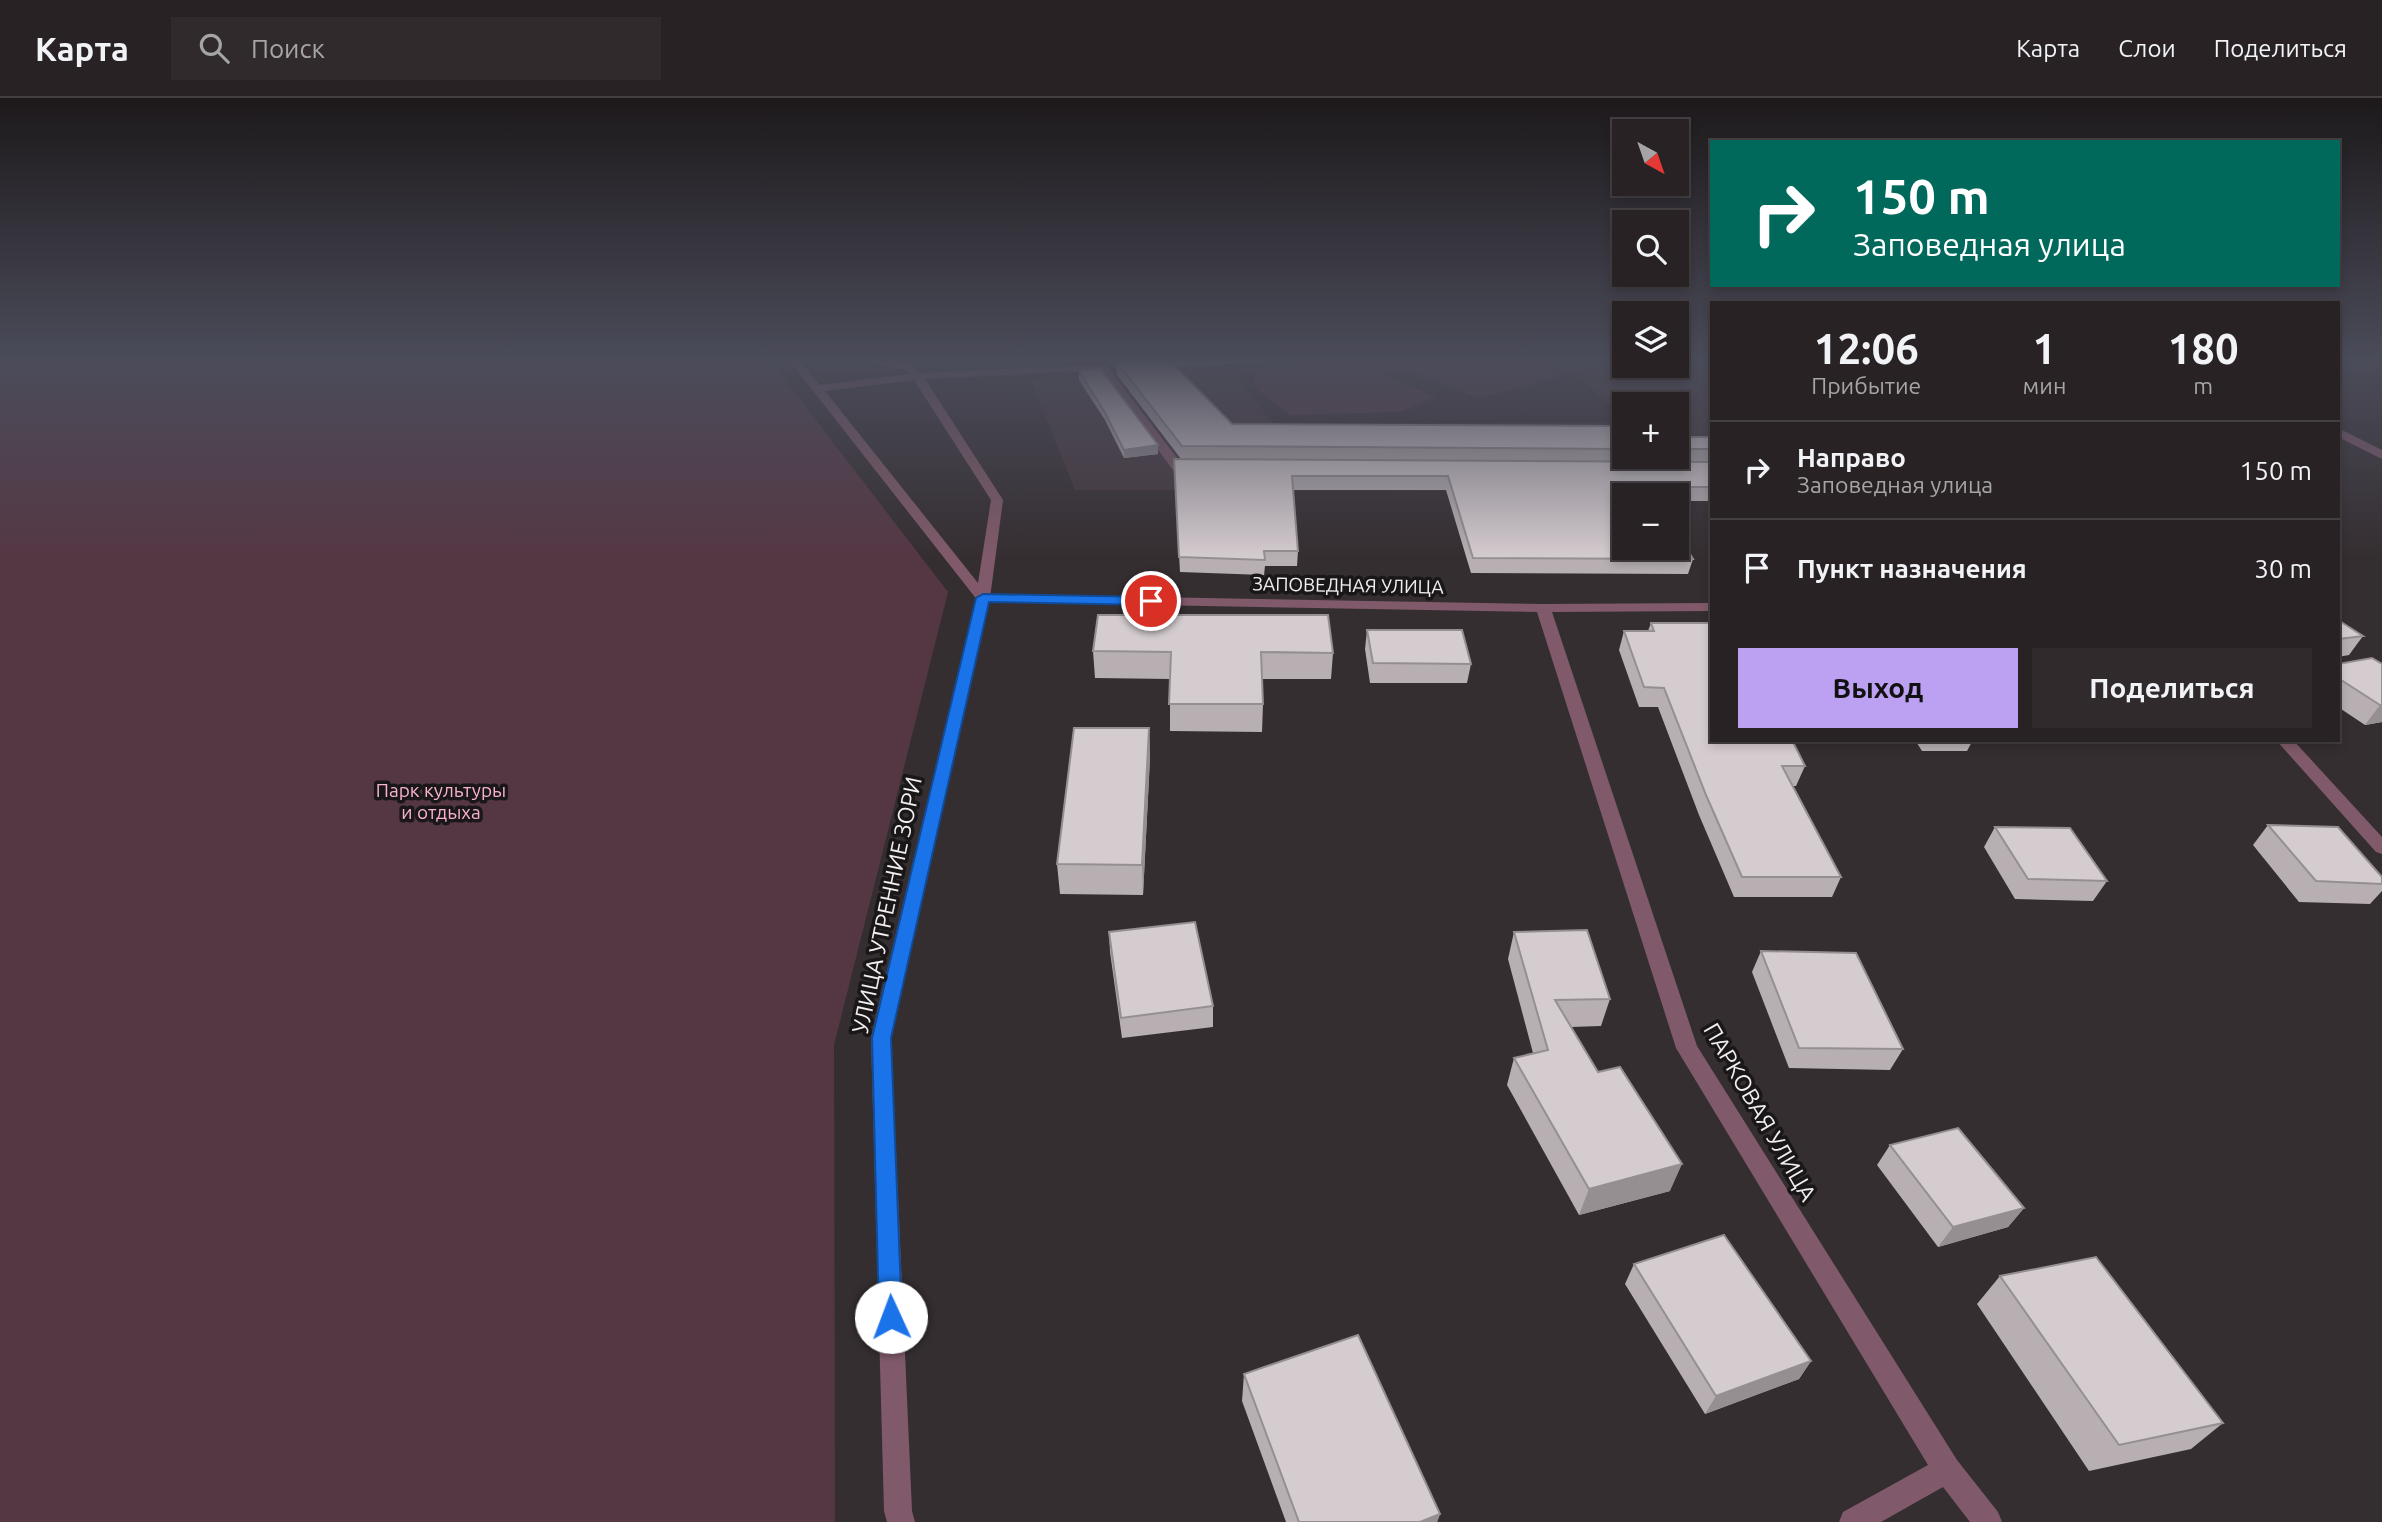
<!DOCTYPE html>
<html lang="ru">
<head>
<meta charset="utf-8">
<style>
	:root { --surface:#282225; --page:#302a2d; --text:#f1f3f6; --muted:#a5a4a7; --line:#443f42; --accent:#bca0f2 }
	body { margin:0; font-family:Ubuntu,sans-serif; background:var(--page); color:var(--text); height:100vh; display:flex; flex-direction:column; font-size:26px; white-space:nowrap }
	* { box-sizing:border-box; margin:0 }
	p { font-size:23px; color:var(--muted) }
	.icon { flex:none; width:38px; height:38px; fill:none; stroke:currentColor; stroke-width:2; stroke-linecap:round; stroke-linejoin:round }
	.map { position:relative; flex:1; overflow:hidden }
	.side { position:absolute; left:1710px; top:203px; width:630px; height:441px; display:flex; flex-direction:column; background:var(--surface); border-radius:0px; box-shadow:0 4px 10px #0003,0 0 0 2px var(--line) }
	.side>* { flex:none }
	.hud { position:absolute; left:1710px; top:42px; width:630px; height:147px; border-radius:0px; box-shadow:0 4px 10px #0003,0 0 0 2px var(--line); background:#00695c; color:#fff; overflow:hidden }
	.needle { width:46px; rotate:140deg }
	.buttons { position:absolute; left:1612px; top:21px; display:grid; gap:14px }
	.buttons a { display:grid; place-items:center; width:77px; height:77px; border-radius:0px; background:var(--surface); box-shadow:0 4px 10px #0003,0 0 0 2px var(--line); font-size:35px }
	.pin { position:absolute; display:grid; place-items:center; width:60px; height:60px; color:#fff; margin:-30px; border:4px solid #fff; border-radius:50%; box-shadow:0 2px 7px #0007 }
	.me { position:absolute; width:77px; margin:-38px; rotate:358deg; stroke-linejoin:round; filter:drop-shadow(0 0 5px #0008) }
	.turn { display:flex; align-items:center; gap:24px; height:147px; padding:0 28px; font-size:32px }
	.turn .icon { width:91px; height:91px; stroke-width:2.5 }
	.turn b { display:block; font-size:49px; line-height:60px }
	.eta { display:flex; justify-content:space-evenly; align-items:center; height:119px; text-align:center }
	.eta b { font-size:42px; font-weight:700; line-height:49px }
	.action { display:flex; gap:14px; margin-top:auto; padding:14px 28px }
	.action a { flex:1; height:80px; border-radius:0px; background:var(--accent); color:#111; font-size:28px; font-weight:700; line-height:80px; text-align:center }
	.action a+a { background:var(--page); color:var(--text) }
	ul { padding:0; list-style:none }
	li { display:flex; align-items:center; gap:21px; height:98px; padding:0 28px; border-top:2px solid var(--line) }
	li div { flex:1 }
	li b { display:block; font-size:26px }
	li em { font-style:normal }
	header { display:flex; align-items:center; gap:42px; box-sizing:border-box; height:98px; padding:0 35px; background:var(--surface); border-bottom:2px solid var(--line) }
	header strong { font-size:33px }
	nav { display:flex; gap:38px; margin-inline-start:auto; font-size:24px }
	.search { width:490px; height:63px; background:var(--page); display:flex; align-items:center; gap:18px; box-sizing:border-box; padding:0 24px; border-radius:0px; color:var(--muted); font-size:26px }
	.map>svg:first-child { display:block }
</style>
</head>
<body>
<header>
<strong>Карта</strong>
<div class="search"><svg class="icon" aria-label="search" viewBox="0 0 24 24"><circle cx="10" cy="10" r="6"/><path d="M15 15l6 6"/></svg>Поиск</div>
<nav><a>Карта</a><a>Слои</a><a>Поделиться</a></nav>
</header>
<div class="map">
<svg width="2382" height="1424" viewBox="0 0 2382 1424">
	<rect width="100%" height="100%" fill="#352e31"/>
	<path fill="#45373d" d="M1224,261H1326L1227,267L1273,326L1624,324V359H1676V306H1624V322L1562,261H1624V268H1676L1677,261H1711V393L1075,392L1031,282L1226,266Z"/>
	<path fill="#553744" d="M0,261H769L948,494L834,947L835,1424H0Z
		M1394,261H1543L1560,279L1478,300L1399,269L1381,277L1437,299L1400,314L1290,317L1255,290V270Z"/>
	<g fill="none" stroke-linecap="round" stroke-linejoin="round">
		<path fill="#805a6a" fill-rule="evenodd" d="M788,261H798L820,287L910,276L908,273L862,263L861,261C878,261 910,259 920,275L1106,267L1181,365L1196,366L1202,370L1196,374L1173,372L1099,272L925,281L1003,402L990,500L988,503H978ZM914,282L991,402L978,485L825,293Z"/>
		<path fill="#805a6a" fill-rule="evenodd" d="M2338,330L2382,352V361L2338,339Z
			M983,496L1543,506L1712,505V513L1552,514L1697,948L1957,1362L1998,1414L2002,1424H1970L1943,1389L1881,1424H1839L1843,1414L1928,1367L1676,950L1537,514L989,504L891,940L912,1413L915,1424H887L884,1413L871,940L976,500Z
			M2276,642H2293L2382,739V756L2376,754Z"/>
	</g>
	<path fill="#b7afb2" d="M1137,261H1299L1298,262L1177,269L1232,326L1624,328V359H1676V337L1678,339H1712V403H1676V397H1624L1693,461L1688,476L1471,475L1446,392H1293L1298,453L1297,468H1265L1264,477L1180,474L1174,361H1181L1117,277L1116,263Z
		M1079,273L1158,356L1124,360L1105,322L1079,282Z
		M2338,522L2363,538L2349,557L2338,559Z
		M1651,525L1805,668L1796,688H1793L1841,779L1832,799H1734L1699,717L1658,609H1639L1619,552L1624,533H1648Z
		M1367,532L1471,566L1467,585H1370L1365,551Z
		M1093,553L1333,555L1331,581H1262L1263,606L1262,634L1170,633V581L1095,580Z
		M2338,566H2382V624L2365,627L2338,609Z
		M1149,630L1150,660L1143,797L1060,796L1057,766Z
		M1915,642H1973L1967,653H1922Z
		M2268,727L2382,779V793L2370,806L2299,804L2253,747Z
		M1995,729L2107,783L2093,803L2015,801L1984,749Z
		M1109,834L1213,908V929L1122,940L1110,854Z
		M1514,834L1610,901L1601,928L1571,929L1670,1093L1579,1117L1507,987L1514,960L1533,955L1508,861Z
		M1761,853L1903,951L1890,972L1789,970L1752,874Z
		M1890,1047L2024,1110L2008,1129L1938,1149L1877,1067Z
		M1634,1166L1811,1263L1799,1281L1705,1316L1625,1186Z
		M2000,1178L2223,1325L2191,1351L2089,1373L1977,1206Z
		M1244,1276L1440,1416L1437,1424H1286L1242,1303Z"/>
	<path fill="#958f91" d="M1158,347V356L1124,360V352Z
		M2380,607H2382V624L2365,627Z
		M1149,630L1150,660L1143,797L1142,767Z
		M1682,1066L1670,1093L1579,1117L1589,1091Z
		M2024,1110L2008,1129L1938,1149L1953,1129Z
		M1811,1263L1799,1281L1705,1316L1716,1298Z
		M1440,1416L1437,1424H1420Z"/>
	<path fill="#d5cccf" stroke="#958f91" stroke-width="2" d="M1137,261H1168L1232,326L1624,328V351L1182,348L1116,263Z
		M1100,270L1158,347L1124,352L1104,313L1079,273Z
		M1676,337L1678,339H1712V351H1676Z
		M1174,361L1712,364V389H1652L1657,397H1624V450H1676V432L1693,461L1473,460L1448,378H1292L1298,453H1264L1265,462L1179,459Z
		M1098,517H1328L1333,555L1261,554L1263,606H1169L1171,554L1093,553Z
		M2338,522L2363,538L2338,541Z
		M1651,525H1712V642H1792L1805,668H1782L1841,779H1742L1706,697L1664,590L1644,589L1624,533H1654Z
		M1367,532H1462L1471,566L1373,565Z
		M2372,560L2382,566V607H2380L2338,580V566Z
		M1074,630H1149L1142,767L1057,766Z
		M2268,727L2338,729L2382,779V786L2316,783Z
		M1995,729L2070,730L2107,783L2028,781Z
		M1195,824L1213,908L1121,920L1109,834Z
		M1587,832L1610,901L1555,902L1598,974L1620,969L1682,1066L1589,1091L1514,960L1548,952L1514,834Z
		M1761,853L1856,855L1903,951L1799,950Z
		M1958,1030L2024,1110L1953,1129L1890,1047Z
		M1724,1137L1811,1263L1716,1298L1634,1166Z
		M2096,1159L2223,1325L2119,1347L2000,1178Z
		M1358,1237L1440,1416L1420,1424H1299L1244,1276Z"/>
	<linearGradient id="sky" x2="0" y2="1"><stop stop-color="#1d191b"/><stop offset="0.57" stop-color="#4b4c5a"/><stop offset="1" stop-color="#4b4c5a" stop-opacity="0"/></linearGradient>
	<rect width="2382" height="460" fill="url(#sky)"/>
	<path fill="#1a73e8" stroke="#114b97" stroke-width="2" d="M983,496L1151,499L1157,503L1151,507L989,504L891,940L902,1219L899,1226L891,1230L883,1226L879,1219L872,940L976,500Z"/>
	<g text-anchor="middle" stroke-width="7" stroke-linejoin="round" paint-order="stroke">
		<g font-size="19" fill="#f2edef" stroke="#1a1718">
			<text transform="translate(1348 487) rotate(1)" y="7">ЗАПОВЕДНАЯ УЛИЦА</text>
		</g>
		<g font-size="19" fill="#f8b1cf" stroke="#1a1718">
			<text x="441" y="699">Парк культуры<tspan x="441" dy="22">и отдыха</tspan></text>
		</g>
		<g font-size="23" fill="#f2edef" stroke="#1a1718">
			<text transform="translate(887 807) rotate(-78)" y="8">УЛИЦА УТРЕННИЕ ЗОРИ</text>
			<text transform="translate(1760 1014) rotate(60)" y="8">ПАРКОВАЯ УЛИЦА</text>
		</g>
	</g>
</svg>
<div class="buttons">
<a><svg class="needle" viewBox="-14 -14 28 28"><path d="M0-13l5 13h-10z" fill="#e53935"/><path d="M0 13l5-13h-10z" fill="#a5a4a7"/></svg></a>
<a><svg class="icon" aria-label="search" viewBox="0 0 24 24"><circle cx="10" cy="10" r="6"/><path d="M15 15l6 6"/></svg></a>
<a><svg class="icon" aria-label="layers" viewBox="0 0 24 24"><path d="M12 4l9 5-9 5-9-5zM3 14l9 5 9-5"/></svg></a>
<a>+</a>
<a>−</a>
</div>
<div class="pin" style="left:1151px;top:503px;background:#d93025"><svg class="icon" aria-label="arrive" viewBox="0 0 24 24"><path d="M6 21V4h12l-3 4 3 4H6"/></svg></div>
<svg class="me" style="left:891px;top:1219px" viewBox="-20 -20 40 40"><circle r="19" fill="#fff"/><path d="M0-13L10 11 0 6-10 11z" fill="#1a73e8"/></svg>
<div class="hud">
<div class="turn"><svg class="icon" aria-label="right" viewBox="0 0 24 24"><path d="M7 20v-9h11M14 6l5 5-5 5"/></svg><div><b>150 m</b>Заповедная улица</div></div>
</div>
<section class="side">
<div class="eta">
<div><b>12:06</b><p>Прибытие</p></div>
<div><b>1</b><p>мин</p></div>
<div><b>180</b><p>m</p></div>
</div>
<ul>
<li><svg class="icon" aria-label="right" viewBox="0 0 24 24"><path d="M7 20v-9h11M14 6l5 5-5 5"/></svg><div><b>Направо</b><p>Заповедная улица</p></div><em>150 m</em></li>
<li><svg class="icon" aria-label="arrive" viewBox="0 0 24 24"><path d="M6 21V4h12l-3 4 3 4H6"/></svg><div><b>Пункт назначения</b></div><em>30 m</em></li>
</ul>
<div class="action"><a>Выход</a><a>Поделиться</a></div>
</section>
</div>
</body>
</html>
